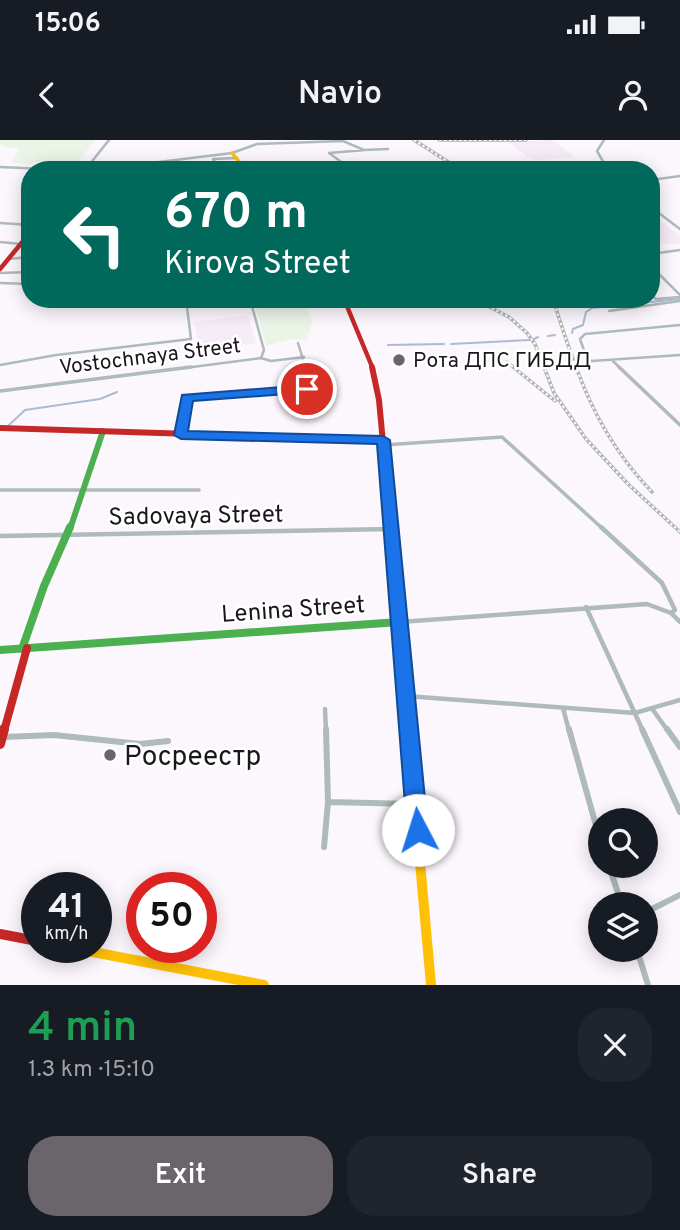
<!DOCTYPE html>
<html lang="en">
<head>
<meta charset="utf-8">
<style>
	:root { --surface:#171b24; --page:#20242c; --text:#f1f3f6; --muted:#9ea1a6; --accent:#69656a }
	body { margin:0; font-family:Overpass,sans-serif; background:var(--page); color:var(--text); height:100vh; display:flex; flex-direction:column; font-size:26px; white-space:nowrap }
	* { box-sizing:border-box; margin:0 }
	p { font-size:23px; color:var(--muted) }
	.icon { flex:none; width:38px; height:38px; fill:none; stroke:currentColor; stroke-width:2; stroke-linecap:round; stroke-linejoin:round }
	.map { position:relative; height:845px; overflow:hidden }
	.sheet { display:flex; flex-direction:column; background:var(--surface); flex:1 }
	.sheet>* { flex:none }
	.banner { position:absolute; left:21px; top:21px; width:639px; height:147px; border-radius:28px; box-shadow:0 4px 18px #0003; background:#00695c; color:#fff; overflow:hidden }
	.buttons { position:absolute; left:588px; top:668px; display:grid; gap:14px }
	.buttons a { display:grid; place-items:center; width:70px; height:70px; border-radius:50%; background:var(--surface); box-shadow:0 4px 18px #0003; font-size:35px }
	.speed { position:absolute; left:21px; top:732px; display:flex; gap:14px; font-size:35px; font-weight:700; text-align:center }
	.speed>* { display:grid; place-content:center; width:91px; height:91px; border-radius:50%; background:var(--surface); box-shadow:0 4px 18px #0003; line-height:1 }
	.speed small { font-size:18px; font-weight:400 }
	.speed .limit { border:10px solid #d22; background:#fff; color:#111 }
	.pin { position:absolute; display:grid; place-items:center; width:60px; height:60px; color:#fff; margin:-30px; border:4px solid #fff; border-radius:50%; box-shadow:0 2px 7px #0007 }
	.me { position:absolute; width:77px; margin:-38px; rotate:355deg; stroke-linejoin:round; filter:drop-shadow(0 0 5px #0008) }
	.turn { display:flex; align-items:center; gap:24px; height:147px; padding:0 28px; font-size:32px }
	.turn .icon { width:91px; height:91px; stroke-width:2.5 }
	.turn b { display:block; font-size:49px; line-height:60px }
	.round { display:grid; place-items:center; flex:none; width:74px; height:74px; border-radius:28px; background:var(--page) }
	.headline { display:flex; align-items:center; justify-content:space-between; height:119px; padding:0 28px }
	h1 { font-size:42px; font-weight:600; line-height:52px; color:#1e9e55 }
	.action { display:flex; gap:14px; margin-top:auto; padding:14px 28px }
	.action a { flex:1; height:80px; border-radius:28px; background:var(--accent); color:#fff; font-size:28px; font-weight:600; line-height:80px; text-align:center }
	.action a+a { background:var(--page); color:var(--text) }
	.status { display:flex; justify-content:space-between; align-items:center; height:49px; padding:0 35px; background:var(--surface); direction:ltr }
	.status svg { height:19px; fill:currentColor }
	header { display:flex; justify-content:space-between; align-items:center; height:91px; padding:0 28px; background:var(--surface); font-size:32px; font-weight:600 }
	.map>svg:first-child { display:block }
</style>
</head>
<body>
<div class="status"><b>15:06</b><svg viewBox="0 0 49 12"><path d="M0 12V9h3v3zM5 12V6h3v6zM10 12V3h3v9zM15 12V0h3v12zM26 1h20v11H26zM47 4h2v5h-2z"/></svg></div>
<header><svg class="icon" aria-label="back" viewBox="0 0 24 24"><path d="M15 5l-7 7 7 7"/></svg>Navio<svg class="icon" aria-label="person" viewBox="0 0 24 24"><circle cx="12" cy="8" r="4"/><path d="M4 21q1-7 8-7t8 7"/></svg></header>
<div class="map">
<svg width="680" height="845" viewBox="0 0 680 845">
	<rect width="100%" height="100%" fill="#fbf7fc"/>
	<path fill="#f6ecf8" d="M552,0L575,17L538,20L527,17L509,2Z
		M651,73L680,96V104H651Z
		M248,175L256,203L200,210L194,182Z"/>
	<path fill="#eaf4e7" d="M0,0H95L78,22H33L29,25L11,22L20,9L2,6Z
		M303,159L313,183L309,187L311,191L307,194L308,200L292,199L266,206L254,160Z"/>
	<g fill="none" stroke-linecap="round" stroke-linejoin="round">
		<path stroke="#adbad4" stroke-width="2" d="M572,193L573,189L583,185L586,172L592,168L680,159
			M548,196L555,195
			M534,199L538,197
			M451,204L530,200
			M388,205L444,204
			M8,286L25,270L100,259L117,252"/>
		<path stroke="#afbaba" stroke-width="2.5" d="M604,0L597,11L608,30
			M167,21L172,30
			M0,27L69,30
			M351,29L329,13L365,10
			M85,30L109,0
			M95,30L232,13L257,4L343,1L364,10L388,9
			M221,30L213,19L237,18
			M651,40L680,36
			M651,67L680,89
			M0,83L30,85
			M0,102L21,104
			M651,114L680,110
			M8,119L30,117
			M651,126L680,155
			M0,133L30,132
			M0,143L30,144
			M651,155L656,159L680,157
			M250,159L264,210L261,218
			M609,171L680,161
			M680,185L585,194L580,199L587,219L592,221L680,215
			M298,203L306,229
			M613,221L621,229
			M0,225L56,215L191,199L186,159
			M177,229L261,218L271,221L304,217"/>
		<path stroke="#afbaba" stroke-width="3.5" d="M619,227L680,285
			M0,251L191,227
			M181,294L187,258L306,251L308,247L305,227
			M384,305L502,297L603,389
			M0,350H199"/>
		<path stroke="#afbaba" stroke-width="4.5" d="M601,387L662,443L675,470L671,473
			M0,396L391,389
			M586,467L643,591
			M400,482L647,464L671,473L680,482
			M406,556L635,573L680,560
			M563,568L569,591
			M325,569L326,591
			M653,570L668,591"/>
		<path stroke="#afbaba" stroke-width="6" d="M569,589L600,700
			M642,589L680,672
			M667,589L680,607
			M3,597L54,595L140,604L168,601
			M328,662L414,664
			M324,707L328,662L326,589
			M609,726L622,765
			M646,772L680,755
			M637,810L648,845"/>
		<path stroke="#4caf50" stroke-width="6" d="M70,389L103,291"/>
		<path stroke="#4caf50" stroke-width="8" d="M22,509L44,446L70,387
			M0,510L399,482"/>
		<path stroke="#ffc107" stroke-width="3.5" d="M232,13L246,30"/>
		<path stroke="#ffc107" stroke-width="8" d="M393,416L408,591"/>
		<path stroke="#ffc107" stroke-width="10" d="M408,589L431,845
			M67,807L264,845"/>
		<path stroke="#c62828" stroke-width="3.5" d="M23,102L30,93"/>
		<path stroke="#c62828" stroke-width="4.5" d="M0,129L24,100
			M344,159L373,229"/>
		<path stroke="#c62828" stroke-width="6" d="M372,227L379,260L391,389
			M0,288L383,300"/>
		<path stroke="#c62828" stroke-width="8" d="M390,387L393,416
			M4,591L27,508"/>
		<path stroke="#c62828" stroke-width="10" d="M0,604L4,589
			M0,794L37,801"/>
		<g stroke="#aeb4b5" stroke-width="3.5">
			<path id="rail" d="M414,0L461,30
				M439,0H526
				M474,159L509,177L527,193L535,204L554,253L586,299L628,344L680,392
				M553,159C576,233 597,295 652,352
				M507,222L555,261"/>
		</g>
		<use href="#rail" stroke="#fff" stroke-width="2" stroke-dasharray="2.5" stroke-linecap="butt"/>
	</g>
	<path fill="#1a73e8" stroke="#114b97" stroke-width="2" d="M307,245L312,246V252L193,261L188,291L383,296L390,300L428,690L425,697L418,701L410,697L407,690L377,304L181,299L174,295L182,255Z"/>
	<g fill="#69656a" stroke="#fff" stroke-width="2.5">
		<circle cx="399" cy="220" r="7"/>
		<circle cx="110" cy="615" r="7"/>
	</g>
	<g text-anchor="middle" stroke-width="5" stroke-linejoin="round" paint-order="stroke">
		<g font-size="21" fill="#1b161c" stroke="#fff">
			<text transform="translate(150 216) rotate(-7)" y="7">Vostochnaya Street</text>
		</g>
		<g font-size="21" fill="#1b161c" stroke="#fff" text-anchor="start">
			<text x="413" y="227">Рота ДПС ГИБДД</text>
		</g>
		<g font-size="24" fill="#1b161c" stroke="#fff">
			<text transform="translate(196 375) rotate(-1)" y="8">Sadovaya Street</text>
			<text transform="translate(293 469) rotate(-4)" y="8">Lenina Street</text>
		</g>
		<g font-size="28" fill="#1b161c" stroke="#fff" text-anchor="start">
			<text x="124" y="625">Росреестр</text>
		</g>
	</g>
</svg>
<div class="buttons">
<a><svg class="icon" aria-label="search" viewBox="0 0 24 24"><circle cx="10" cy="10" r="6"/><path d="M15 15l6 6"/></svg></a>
<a><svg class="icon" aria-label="layers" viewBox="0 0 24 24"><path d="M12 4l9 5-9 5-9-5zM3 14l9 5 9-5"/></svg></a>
</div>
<div class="speed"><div>41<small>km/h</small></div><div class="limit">50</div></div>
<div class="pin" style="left:307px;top:249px;background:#d93025"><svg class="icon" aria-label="arrive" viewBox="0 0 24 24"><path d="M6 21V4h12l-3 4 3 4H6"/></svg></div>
<svg class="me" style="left:418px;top:690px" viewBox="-20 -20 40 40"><circle r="19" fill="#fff"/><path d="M0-13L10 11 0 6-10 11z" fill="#1a73e8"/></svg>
<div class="banner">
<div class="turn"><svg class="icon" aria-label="left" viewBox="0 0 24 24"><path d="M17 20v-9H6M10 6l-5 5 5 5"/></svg><div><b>670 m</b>Kirova Street</div></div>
</div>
</div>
<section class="sheet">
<div class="headline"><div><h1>4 min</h1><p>1.3 km · 15:10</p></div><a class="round"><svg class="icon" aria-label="close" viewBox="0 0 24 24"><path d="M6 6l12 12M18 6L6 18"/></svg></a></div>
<div class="action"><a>Exit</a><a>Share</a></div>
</section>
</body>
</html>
